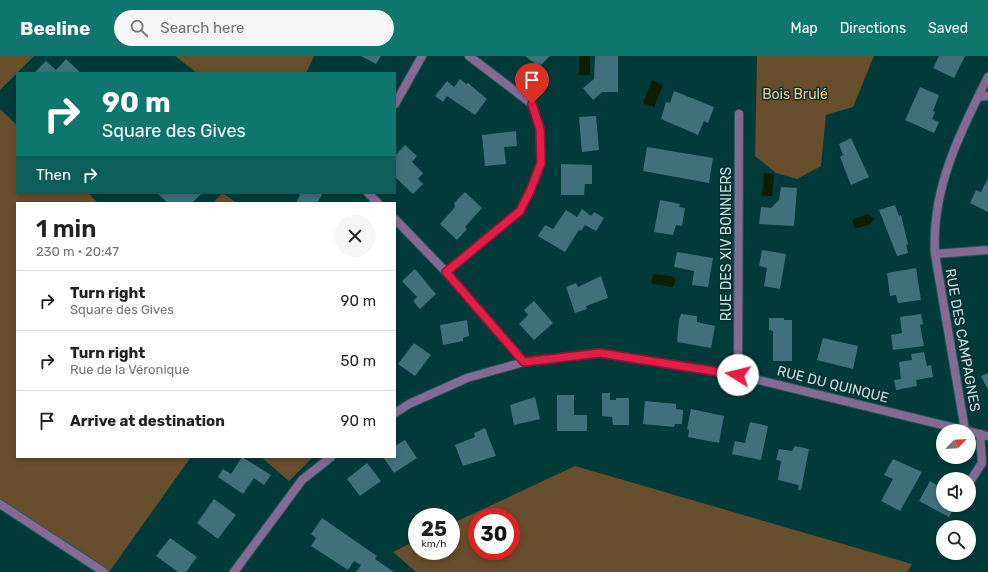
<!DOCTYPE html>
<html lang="en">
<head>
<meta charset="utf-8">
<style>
	:root { --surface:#fff; --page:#f6f6f6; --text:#222; --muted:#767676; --line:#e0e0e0; --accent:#0f766e }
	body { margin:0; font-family:Rubik,sans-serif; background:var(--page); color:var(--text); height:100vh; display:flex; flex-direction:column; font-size:15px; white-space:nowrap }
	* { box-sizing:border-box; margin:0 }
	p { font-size:13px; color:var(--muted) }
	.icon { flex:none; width:22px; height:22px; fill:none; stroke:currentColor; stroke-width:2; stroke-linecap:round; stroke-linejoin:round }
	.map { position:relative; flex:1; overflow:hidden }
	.sheet { position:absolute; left:16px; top:146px; width:380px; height:256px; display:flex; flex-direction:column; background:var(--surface); border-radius:0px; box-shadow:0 2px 6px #0003 }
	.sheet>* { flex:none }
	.guide { position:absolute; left:16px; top:16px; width:380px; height:122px; border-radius:0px; box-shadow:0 2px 6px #0003; background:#0f766e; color:#fff; overflow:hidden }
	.needle { width:26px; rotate:65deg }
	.tools { position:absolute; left:936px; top:368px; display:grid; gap:8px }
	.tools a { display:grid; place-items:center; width:40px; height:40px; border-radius:50%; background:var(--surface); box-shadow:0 2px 6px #0003; font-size:20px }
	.speed { position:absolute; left:408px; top:452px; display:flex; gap:8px; font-size:20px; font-weight:700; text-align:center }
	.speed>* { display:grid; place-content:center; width:52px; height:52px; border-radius:50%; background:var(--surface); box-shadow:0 2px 6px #0003; line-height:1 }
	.speed small { font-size:10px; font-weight:400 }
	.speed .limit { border:6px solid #d22; background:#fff; color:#111 }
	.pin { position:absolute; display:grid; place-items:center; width:34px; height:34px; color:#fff; margin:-41px -17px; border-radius:50% 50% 50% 0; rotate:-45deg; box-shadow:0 0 4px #0007 }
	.pin .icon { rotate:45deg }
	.me { position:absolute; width:44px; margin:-22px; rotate:279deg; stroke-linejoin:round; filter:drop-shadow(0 0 3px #0008) }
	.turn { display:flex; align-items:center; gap:14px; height:84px; padding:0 20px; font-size:18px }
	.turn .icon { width:52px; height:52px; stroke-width:2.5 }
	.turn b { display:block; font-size:28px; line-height:34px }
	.then { display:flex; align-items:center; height:38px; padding:0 20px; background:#0003; gap:8px; font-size:15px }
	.round { display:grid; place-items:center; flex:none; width:42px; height:42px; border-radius:21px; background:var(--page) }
	.summary { display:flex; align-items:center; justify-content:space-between; height:68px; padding:0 20px }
	h1 { font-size:24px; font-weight:600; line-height:30px }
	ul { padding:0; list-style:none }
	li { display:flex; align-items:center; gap:12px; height:60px; padding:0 20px; border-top:1px solid var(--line) }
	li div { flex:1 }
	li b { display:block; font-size:15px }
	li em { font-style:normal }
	header { display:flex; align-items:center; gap:24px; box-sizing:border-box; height:56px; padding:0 20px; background:var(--accent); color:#fff }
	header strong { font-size:19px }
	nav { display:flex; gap:22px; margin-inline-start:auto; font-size:14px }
	.search { width:280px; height:36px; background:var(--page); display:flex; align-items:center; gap:10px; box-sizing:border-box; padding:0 14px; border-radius:22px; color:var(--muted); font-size:15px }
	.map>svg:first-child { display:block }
</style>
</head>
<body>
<header>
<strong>Beeline</strong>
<div class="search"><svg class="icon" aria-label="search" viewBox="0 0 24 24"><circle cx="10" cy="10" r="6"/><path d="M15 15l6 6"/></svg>Search here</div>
<nav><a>Map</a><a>Directions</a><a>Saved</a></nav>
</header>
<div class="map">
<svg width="988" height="516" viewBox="0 0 988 516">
	<rect width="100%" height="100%" fill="#003b3a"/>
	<path fill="#674e2c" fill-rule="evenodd" d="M0,0H34L0,34Z
		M175,0H314L306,17H197Z
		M757,0H874L853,51L826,59L821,110L797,123L776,117L755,100Z
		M0,53L17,69V137H88L98,147H17V401H191L109,516H104L0,448Z
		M222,137H223L237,147H213Z
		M261,401H313L289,425Z
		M575,410L912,508L907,516H416L393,496L417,484V495H451V468ZM477,461H511V495H477Z"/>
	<path fill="#0c1d00" d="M579,0H590V19H579Z
		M652,24L663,29L654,51L643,47Z
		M764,117L774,118L772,140H762Z
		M868,158L874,163L870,168L855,173L852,164Z
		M655,218L672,220L675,223L674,229L672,231L654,228L651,226L653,219Z"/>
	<path fill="#40717b" d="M361,0H381L376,8Z
		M525,0H550L539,11Z
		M595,0H618V36H602L593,44L583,32L594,23Z
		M939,0H965L954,22L933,12Z
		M66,3L81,17H34L46,5L56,14Z
		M460,23L466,28L468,27L487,43L475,59L447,40L443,46L435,40L447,25L454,31Z
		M920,31L939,39L933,55L935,56L932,63L939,66L934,77L905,64Z
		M674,35L714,51L708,67L704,65L698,79L661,63L666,46L670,47Z
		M596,60L599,94L582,96L579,61Z
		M516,75L517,90L504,91L506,108L485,110L482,79Z
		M851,82L869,121L851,129L840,101L843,99L839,88Z
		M405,89L417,100L412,106L423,117L418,123L423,128L413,138L395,121V100Z
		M647,91L713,102L709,127L643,115Z
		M561,108L592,109V128H585L584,139H561Z
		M988,122V156L970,147L976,134L981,136Z
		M781,131L797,132L794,170L759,168L761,151L771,152L779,144Z
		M465,136L482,152L465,171L467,173L457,184L440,168L455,151L454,147Z
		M157,137H202L192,147H168Z
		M296,137H323L317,147H296L300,139Z
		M660,144L680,148L679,151L685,152L682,170L676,169L673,179L654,176Z
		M895,149L899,160L901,159L908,188L906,189L908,197L897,200L879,154Z
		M582,153L591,160L594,156L604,162L596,175L585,169L581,175L579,174L565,196L538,180L545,169L553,173L566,154L577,161Z
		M762,194L786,198L780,233L764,230L767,212L759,210Z
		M677,196L713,202L708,231L692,229L694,215L674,211Z
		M916,212L921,244L898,247L896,239L890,240L887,217Z
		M415,213L436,238L420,253L413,245L417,241L402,225Z
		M601,220L608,242L586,250L587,253L575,257L566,231L576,227L578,231Z
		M534,245L553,267L534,284L519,268L528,259L524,254Z
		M681,258L697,260V266L715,270L711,292L677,286L679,264Z
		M921,258L923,268L920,269L924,290L893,294L891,279L902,277L900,261Z
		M769,262H784V264H792V305H773V275L769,274Z
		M467,264L469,280L463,282V285L443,289L440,269Z
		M823,282L858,290L853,313L817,304Z
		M414,287L431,299L415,320L398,308Z
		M924,296L927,310L931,309L933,321L916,324L917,330L896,334L894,324L901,323L899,306L912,304L911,298Z
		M988,317V334L981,320Z
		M602,337H610V344H616V342H629V369H613L612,361L602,360Z
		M557,339H574V359H587V375H557Z
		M535,341L540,363L514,369L510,349Z
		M645,345L676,348V353L683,354L682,368H675L674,371L643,368Z
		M691,353L724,360L719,387L688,381L689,374L687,373Z
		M750,366L768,370L761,404L732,398L735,385L745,387Z
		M485,372L496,400L463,410L455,389L475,381L474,377Z
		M405,384L417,402L394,417L383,401H395V390Z
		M795,390L809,393L801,434H798L799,429L778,424L781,405L776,404L779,393L792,395Z
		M242,401L271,419L264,429L254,422L243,438L218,421L223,413L231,418Z
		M893,403L922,416L900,455L881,445L893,423L884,419Z
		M367,407L381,425L360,440L347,423Z
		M930,425L943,433V449H956L949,461L919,445Z
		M214,443L236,459L218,483L197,467Z
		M322,462L377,500L375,503L394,516H356L361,509L354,505L348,514L311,490L316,482L311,478Z
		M170,482L197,501L186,516H178L156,500Z"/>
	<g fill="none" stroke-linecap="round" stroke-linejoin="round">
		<g stroke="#245958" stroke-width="10">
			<path id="street" d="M978,41L988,40
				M395,48L422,0
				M368,137L378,147
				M395,163L446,216L524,306
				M935,198L988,194
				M446,216L520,155L530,135L541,107L540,73L532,48L469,0
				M738,319L739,58
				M395,357L409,348L467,322L524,306L600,297L738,319L988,380
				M965,374L935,198C931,134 960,76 988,21
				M969,427L982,407L980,378
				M0,448L104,516
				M234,516L302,424L331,401"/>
		</g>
		<use href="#street" stroke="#866a94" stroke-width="8"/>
	</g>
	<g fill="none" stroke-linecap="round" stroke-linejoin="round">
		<g stroke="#92132f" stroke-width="10">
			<path id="route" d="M532,48L540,73L541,107L530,135L520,155L446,216L524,306L600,297L738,319"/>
		</g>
		<use href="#route" stroke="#e11d48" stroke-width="7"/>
	</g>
	<g text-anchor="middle" stroke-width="3" stroke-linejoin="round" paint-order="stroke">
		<g font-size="14" fill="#fbc885" stroke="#052f2f">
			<text x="795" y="43">Bois Brulé</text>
		</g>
		<g font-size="14" fill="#c6e0df" stroke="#052f2f">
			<text transform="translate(726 188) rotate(-90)" y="5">RUE DES XIV BONNIERS</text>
			<text transform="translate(963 284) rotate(80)" y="5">RUE DES CAMPAGNES</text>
			<text transform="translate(833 328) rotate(14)" y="5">RUE DU QUINQUE</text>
		</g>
	</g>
</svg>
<div class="tools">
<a><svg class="needle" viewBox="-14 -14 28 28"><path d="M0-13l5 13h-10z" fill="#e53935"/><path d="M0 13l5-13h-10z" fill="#767676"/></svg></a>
<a><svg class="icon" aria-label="sound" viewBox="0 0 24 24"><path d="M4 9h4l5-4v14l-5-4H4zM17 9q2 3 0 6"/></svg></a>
<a><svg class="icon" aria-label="search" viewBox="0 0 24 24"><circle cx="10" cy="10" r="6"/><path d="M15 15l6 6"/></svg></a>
</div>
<div class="speed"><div>25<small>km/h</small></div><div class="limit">30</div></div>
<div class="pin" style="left:532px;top:48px;background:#d93025"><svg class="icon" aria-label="arrive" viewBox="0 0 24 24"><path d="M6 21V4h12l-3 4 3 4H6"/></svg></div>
<svg class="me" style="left:738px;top:319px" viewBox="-20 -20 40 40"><circle r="19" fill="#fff"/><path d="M0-13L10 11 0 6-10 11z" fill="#e11d48"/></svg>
<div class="guide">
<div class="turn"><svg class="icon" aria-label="right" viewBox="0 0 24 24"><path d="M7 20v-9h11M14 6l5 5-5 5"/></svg><div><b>90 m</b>Square des Gives</div></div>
<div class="then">Then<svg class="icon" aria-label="right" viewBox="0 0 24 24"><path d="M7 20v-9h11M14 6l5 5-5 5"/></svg></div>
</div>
<section class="sheet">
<div class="summary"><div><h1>1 min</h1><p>230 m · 20:47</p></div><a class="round"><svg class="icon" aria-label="close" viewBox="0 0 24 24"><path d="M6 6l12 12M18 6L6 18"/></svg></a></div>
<ul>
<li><svg class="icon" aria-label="right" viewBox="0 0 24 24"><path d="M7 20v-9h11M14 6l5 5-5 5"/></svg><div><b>Turn right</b><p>Square des Gives</p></div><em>90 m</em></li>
<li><svg class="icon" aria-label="right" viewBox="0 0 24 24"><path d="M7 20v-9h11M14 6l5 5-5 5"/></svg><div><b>Turn right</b><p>Rue de la Véronique</p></div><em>50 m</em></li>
<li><svg class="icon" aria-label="arrive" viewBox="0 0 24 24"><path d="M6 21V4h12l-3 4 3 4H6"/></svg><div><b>Arrive at destination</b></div><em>90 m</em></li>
</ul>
</section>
</div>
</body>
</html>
